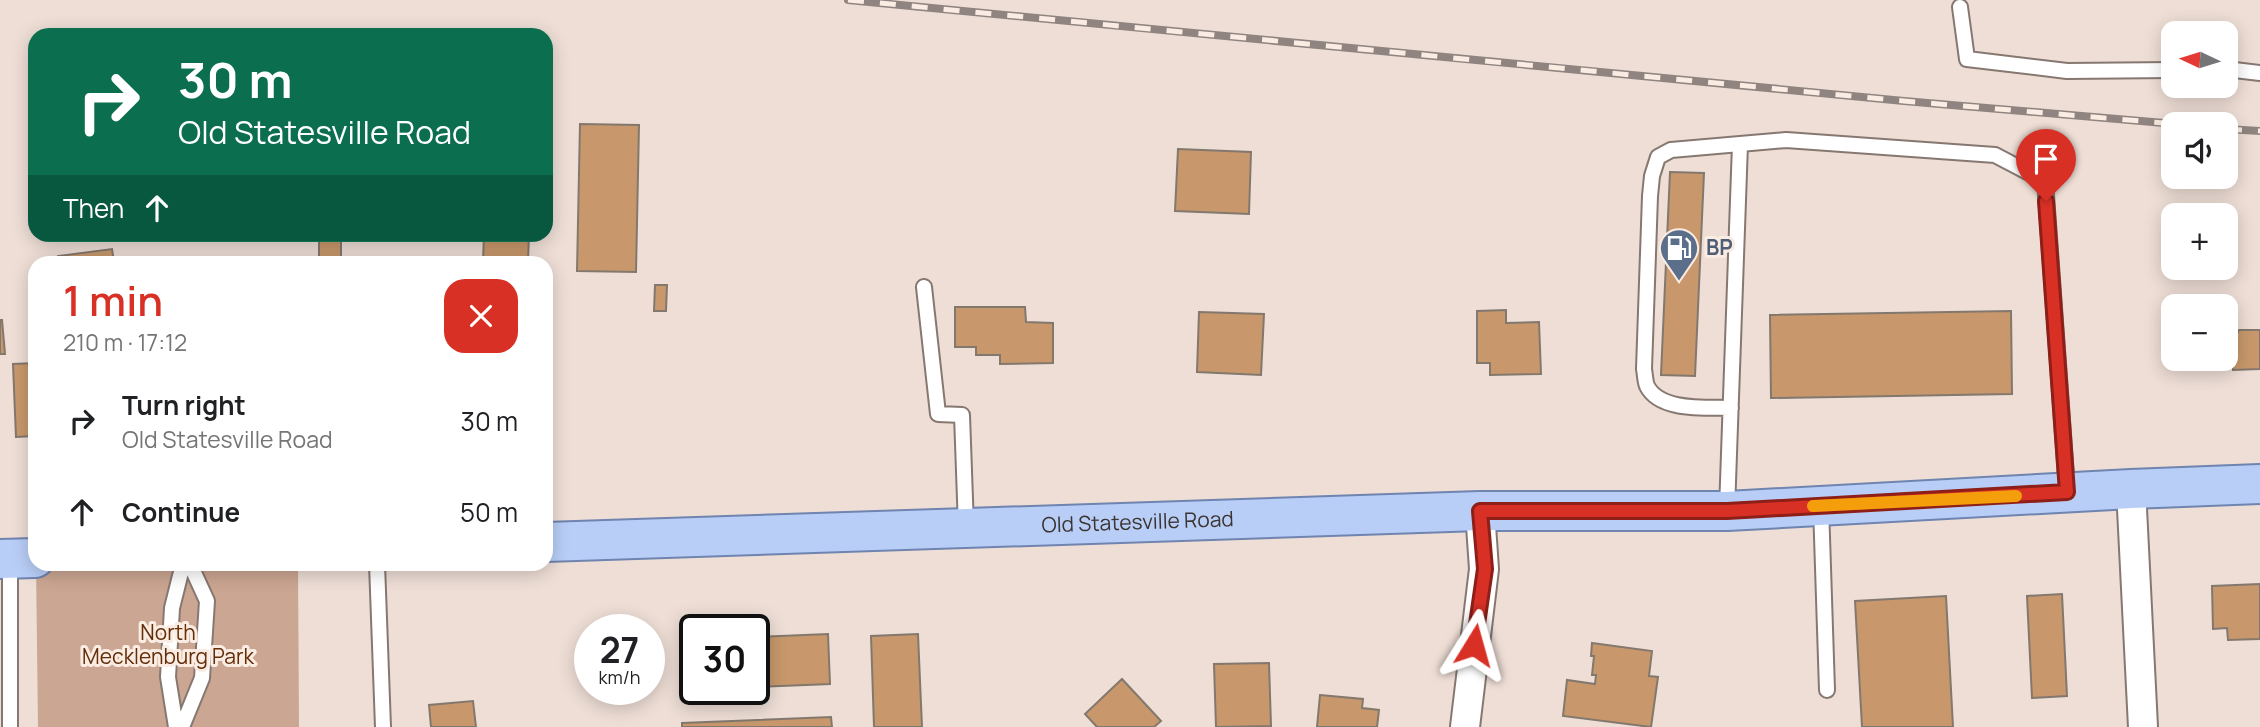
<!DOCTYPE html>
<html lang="en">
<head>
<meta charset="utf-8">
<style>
	:root { --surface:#fff; --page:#f2f2f2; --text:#202124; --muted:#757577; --accent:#d93025 }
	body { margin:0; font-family:Manrope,sans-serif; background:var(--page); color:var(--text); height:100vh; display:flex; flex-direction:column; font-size:26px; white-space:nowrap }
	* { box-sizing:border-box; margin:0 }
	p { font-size:23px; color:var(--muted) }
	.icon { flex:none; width:38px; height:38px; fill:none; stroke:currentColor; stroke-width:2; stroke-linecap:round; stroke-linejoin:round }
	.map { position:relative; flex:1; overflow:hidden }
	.panel { position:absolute; left:28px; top:256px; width:525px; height:315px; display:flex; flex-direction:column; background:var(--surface); border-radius:21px; box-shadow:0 4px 18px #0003 }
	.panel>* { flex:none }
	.hud { position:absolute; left:28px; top:28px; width:525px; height:214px; border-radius:21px; box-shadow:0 4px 18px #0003; background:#0b6e4f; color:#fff; overflow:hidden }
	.needle { width:46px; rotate:274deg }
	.controls { position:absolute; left:2161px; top:21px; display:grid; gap:14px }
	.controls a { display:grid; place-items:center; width:77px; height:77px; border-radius:14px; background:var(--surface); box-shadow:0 4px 18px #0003; font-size:35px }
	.speed { position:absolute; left:574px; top:614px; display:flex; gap:14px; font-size:35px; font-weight:700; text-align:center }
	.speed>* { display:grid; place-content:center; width:91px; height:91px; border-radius:50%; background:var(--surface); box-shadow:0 4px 18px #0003; line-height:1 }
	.speed small { font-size:18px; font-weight:400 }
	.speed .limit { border:4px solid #111; border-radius:10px; background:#fff; color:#111 }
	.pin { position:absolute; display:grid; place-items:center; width:60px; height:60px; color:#fff; margin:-72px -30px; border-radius:50% 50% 50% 0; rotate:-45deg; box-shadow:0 0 7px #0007 }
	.pin .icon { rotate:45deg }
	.me { position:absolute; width:77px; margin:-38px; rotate:8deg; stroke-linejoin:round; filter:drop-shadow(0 0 5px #0008) }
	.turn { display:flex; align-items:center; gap:24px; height:147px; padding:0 35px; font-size:32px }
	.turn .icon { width:91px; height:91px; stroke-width:2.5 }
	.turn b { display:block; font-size:49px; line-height:60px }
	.then { display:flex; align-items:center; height:66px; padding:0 35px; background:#0003; gap:14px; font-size:26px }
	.round { display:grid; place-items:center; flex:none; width:74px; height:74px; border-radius:21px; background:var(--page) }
	.summary { display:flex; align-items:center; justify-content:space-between; height:119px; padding:0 35px }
	h1 { font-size:42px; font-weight:600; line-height:52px; color:var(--accent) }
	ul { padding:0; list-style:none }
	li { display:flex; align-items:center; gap:21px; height:91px; padding:0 35px }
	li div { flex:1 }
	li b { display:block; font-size:26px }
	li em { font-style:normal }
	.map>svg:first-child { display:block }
</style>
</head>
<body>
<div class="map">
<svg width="2260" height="727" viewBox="0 0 2260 727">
	<rect width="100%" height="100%" fill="#eeded6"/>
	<path fill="#cba692" d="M36,564H298L299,727H38Z"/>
	<path fill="#c8986c" stroke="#83786e" stroke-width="2" d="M580,124L639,125L636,272L577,271Z
		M1178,149L1251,152L1249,214L1175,211Z
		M1670,172L1704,173L1695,376L1661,375Z
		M319,234H341V262H319Z
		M484,234H529L528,262H483Z
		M112,249L114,262H59L58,256Z
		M655,285H667L666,311H654Z
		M955,307H1025L1026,322L1053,323V363L1000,364V355H976V347H955Z
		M1506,310V323L1539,322L1541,374L1490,375V363H1477V311Z
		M2011,311L2012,394L1771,398L1770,315Z
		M1199,312L1264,314L1261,375L1197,372Z
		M0,320H2L5,354H0Z
		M2239,330H2260V369L2233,370L2232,342Z
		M35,363V436L16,437L13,364Z
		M2260,584V639L2228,640L2227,628L2213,629L2212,586Z
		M2062,594L2067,696L2032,698L2027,596Z
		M1946,596L1953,727H1862L1855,601Z
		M828,634L830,684L754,687V637Z
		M918,634L922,727H874L871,636Z
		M681,640H695V689L683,690Z
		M1592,643L1652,651L1649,676L1658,677L1651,727L1563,716L1567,680L1595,684L1596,675H1592L1594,656H1591Z
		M1269,663L1271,726L1216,727L1214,664Z
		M1122,679L1161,721L1154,727H1097L1085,714Z
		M1320,695L1363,699L1362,708L1379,710L1377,727H1317Z
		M473,701L476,727H431L429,705Z
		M831,717L832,727H682V723Z"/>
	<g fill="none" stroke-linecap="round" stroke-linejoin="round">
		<g stroke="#867871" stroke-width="18">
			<path id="lane" d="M1960,7L1967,59L2067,71L2174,70
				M2226,69L2260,73
				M924,287L938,414L962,415L966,527
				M1731,408C1707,407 1660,412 1647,386C1645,381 1645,374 1644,369L1650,196L1652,176L1658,157L1671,150L1740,144
				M1821,506L1827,690
				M1727,510L1740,144L1786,140L1995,155L2045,181L2067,490
				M377,564L383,727
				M10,727V561
				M176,727L168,677L172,608L183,564
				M182,727L202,678L207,601L190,564"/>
		</g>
		<g stroke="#867871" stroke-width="32">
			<path id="street" d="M2131,489L2143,727
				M1465,727L1484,569L1480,511"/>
		</g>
		<g stroke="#6f84af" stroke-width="42">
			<g id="primary">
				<path id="s1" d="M546,542L1480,511H1727L2131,489L2260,484"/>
				<path d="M0,559L35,558"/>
			</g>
		</g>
		<use href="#lane" stroke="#fff" stroke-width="14"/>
		<use href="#street" stroke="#fff" stroke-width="28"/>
		<use href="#primary" stroke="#b9cef7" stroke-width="38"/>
		<g stroke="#8f847f" stroke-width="8">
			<path id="rail" d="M848,0L1904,101L2176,124
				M2226,129L2260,131"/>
		</g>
		<use href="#rail" stroke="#fbece3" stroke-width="5" stroke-dasharray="16" stroke-linecap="butt"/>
	</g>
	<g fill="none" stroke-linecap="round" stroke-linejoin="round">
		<g stroke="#8d1f18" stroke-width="18">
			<path id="route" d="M1474,645L1485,569L1480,511H1727L2067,492L2046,201"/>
		</g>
		<use href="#route" stroke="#d93025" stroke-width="12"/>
		<path stroke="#f59e0b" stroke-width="12" d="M1813,506L2016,496"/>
	</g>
	<defs>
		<g id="fuel-pin" transform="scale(2.0125)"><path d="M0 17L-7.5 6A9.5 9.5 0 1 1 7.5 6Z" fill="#5c6f8a" stroke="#fbece3"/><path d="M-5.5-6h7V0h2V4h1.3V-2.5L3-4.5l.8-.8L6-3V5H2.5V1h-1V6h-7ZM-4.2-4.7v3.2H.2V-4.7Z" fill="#fff"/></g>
	</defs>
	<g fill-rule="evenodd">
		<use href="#fuel-pin" x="1679" y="248"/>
	</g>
	<g text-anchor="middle" stroke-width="6" stroke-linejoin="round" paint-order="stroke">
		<g font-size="21" font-weight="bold" fill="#4e5e75" stroke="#fbece3" text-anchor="start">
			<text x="1706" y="255">BP</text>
		</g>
		<g font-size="21" fill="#3b3532" stroke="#fbece3">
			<text dy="7" stroke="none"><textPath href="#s1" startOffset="592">Old Statesville Road</textPath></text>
		</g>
		<g font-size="21" fill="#632d07" stroke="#fbece3">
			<text x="168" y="640">North<tspan x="168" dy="24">Mecklenburg Park</tspan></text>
		</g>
	</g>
</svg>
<div class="controls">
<a><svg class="needle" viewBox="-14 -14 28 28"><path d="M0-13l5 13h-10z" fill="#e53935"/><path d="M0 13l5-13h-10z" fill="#757577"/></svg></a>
<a><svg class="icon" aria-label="sound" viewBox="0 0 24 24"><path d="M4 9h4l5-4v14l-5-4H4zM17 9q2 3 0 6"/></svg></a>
<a>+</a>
<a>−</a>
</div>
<div class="speed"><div>27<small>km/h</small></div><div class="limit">30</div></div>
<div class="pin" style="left:2046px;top:201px;background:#d93025"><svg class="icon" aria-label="arrive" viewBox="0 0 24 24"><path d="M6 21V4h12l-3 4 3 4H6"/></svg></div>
<svg class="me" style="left:1474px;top:645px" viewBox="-20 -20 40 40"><path d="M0-17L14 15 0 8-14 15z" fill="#d93025" stroke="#fff" stroke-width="4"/></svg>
<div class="hud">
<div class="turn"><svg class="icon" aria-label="right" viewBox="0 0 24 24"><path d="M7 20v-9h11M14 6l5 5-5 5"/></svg><div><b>30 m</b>Old Statesville Road</div></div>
<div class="then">Then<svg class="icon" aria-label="ahead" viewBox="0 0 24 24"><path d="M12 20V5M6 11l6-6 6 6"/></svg></div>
</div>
<section class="panel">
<div class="summary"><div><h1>1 min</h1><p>210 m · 17:12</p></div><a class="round" style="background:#d93025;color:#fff"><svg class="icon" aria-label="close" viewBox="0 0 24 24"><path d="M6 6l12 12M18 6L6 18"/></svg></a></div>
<ul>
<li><svg class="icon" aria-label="right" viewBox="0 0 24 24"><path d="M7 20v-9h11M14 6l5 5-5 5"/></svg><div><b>Turn right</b><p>Old Statesville Road</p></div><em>30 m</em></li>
<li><svg class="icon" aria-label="ahead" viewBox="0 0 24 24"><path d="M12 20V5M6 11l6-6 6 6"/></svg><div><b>Continue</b></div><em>50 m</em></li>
</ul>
</section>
</div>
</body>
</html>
